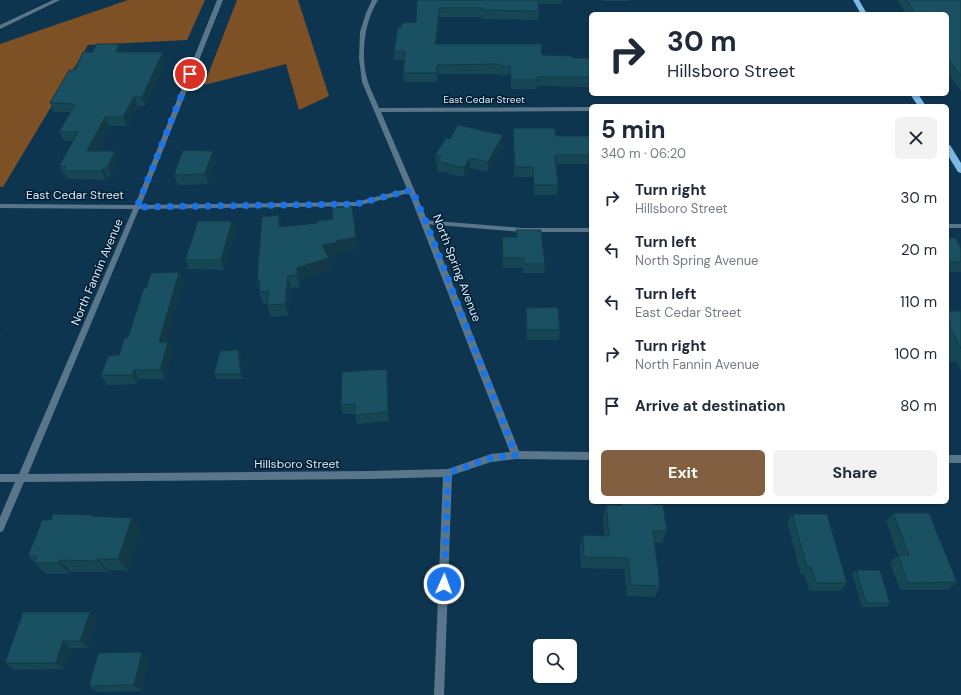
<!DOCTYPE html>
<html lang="en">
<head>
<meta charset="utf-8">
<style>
	:root { --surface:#fff; --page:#f2f2f3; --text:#1f2937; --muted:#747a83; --accent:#815f40 }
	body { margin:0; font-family:"DM Sans",sans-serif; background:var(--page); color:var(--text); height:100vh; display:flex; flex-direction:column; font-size:15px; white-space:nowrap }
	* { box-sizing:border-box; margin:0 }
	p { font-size:13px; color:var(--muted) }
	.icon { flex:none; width:22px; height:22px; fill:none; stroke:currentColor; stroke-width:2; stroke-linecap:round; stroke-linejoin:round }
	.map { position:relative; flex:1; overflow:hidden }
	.drawer { position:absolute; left:589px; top:104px; width:360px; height:400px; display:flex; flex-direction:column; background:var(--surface); border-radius:6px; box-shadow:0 1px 3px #0004 }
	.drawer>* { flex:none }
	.banner { position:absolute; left:589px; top:12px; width:360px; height:84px; border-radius:6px; box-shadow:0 1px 3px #0004; background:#fff; color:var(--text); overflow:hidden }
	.fabs { position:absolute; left:533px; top:639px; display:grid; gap:8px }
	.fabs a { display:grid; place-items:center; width:44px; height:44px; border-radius:6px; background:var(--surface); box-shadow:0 1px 3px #0004; font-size:20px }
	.pin { position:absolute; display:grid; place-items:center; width:34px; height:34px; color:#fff; margin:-17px; border:2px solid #fff; border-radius:50%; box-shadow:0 1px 4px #0007 }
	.me { position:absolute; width:44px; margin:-22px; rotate:2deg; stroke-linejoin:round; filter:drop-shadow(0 0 3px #0008) }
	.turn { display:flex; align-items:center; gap:14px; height:84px; padding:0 12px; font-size:18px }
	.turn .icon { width:52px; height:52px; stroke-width:2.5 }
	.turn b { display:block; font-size:28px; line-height:34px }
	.round { display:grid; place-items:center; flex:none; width:42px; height:42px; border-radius:6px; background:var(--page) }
	.head { display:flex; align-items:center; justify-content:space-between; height:68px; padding:0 12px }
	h1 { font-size:24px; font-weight:700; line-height:30px }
	.cta { display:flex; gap:8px; margin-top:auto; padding:8px 12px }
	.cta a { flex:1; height:46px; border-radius:6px; background:var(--accent); color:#fff; font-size:16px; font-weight:700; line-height:46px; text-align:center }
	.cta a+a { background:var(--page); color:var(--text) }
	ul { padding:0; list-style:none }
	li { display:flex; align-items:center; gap:12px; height:52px; padding:0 12px }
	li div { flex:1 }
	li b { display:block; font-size:15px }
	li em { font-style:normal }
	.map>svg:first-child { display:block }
</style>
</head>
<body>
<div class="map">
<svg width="961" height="695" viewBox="0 0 961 695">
	<rect width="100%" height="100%" fill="#0e354f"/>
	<path fill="#7e5026" d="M128,0H205L187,40L88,45L3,187H0V44Z
		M237,0H298L329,96L299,110L286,64L204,85Z"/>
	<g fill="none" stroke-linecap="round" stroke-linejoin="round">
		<path fill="#59768b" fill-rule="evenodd" d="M423,220L522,228H591V232H522L425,224L422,222Z
			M947,224H961V228H947Z"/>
		<path fill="#59768b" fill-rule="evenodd" d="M53,0H60L0,29V25Z
			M217,0H223L141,205L356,202L407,189L362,82L359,58L360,32L366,13L372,0H378C364,22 360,57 368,82C371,91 376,100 379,108L591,107V111L381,112L428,222L519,451L591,452V460L516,459L491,462L452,475L444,695H434L443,477L369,479L24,482L3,531L0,532V517L15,482H0V474H19L133,209L0,208V204L135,205ZM409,193L510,452L491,454L448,469L369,471L28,474L139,209L356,206Z
			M947,455H961V463H947Z"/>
		<path fill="#7db9e5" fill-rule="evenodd" d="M853,0H859L867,14H861Z
			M910,94H918L926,106H918Z
			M947,145H950L961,163V173L958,172L947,154Z"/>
	</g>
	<path fill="#164654" d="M417,0H562L561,4H538L539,11L538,20L482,19V17H440L437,44L573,58H591V88H588V87L537,86V89H511L510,75H500V74H438L437,82H404L403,73L404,60H394V51L401,27L416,22Z
		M603,0H629V1H603Z
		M897,0H961V91L947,72V14H906Z
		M123,52L166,60L145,106H138L127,126H109L96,151L119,160L111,177H107L106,180L68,179L65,175H64L59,166L73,141H64L59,132L71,112H54L50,103L75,70Z
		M513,128L556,136H591V164H556L558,185L557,195H534L533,177H514L513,137Z
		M503,135V145L488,172L470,168L464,177L437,171V164H436L435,155L450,139Z
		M216,161L208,184L178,185L174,175Z
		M279,215L282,227L359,249L338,253V255L328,257L331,270L300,280V287L291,288L288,316L271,317L267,304H263L259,292L260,288L257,280Z
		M236,230L224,270L189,269L185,260Z
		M516,230L545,264L544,273H523V268H503L502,237H516Z
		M947,238L961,249V272H947Z
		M183,282L166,342L172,351L165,379H139L137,384L107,385L101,375L119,355L128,337L146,288Z
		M526,308L560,330L559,340H527L526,318Z
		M947,311H961V371L957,362H951L947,353Z
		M238,350L240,355L243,379H216L214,374Z
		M388,378L389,421L357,424L355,414H343L341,405Z
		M622,502L650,504L667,531L662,543H654L660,586L655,597L627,596L624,569L581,568L580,547L583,535L604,536L603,517L606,505H621Z
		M893,513L957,582L948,590H900L890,563L898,555L886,521Z
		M792,514L847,583L840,591H809L805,575H801L787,522Z
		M93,515L94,516L141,530L128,571L108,570V572H71L70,574H46L28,556L51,520Z
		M856,570L890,603L886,607H862L852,574Z
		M90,612L97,619L88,648H71L64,669L14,670L5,663Z
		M149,659L141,691L97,692L89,686Z"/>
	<path fill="#123945" d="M440,8V17L436,53L435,44Z
		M120,44L123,52H116Z
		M163,52L166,60L145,106L142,97Z
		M437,65L438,74L437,82Z
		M134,97L138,106L127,126L123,117Z
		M105,117L109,126L92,160L87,151Z
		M503,135V145L488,172V162Z
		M115,151L119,160L111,177L107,168Z
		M213,151L216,161L208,184L205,174Z
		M470,158V168L464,177V168Z
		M103,168L107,177L106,180L102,171Z
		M352,206L359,249L338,253V255L325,257L322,245Z
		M279,215L282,228L279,227Z
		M232,221L236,230L224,270L221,260Z
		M329,258L331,270L300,280V287L297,275V268Z
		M179,272L183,282L164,351L159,342Z
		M288,276L291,288L288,316L285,304Z
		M0,330L3,334L0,340Z
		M168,342L172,351L165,379L160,370Z
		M238,350L240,355L243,379L241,374Z
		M387,369L388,378L389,421L388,412Z
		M134,370L139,379L137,384L132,375Z
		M132,518L141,530L128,571L118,559Z
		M98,559L108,570V572L98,561Z
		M60,560L71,572L70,574L59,563Z
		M90,612L97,619L88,648L80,641Z
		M63,641L71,648L64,669L56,663Z
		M142,652L149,659L141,691L134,685Z"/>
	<path fill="#195162" stroke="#123945" d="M417,0H538L539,11L482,10V8H440L435,44H541L542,55L572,56L573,58H591V79H589V77H537L538,80H511L510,66H500V64L437,65V73H403L405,51H394L398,27H401L402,23L416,22Z
		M906,0H961V76L947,57V14H916Z
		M96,44H120L116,52H163L142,97H134L123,117H105L87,151H115L107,168H103L102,171H63L66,166H59L78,132H59L75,104L50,103L69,70H75L83,52H93Z
		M458,125L503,135L488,162L470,158L464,168L437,161L441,156L435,155L446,138L450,139Z
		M513,128H555L556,136H591V155H555L558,185H534L533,167H515Z
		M183,150L213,151L205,174L174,175Z
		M352,206L356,237L336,241V243L322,245L329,258L297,268V275L288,276L285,304L267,305L269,291L259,292L260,280H257L262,217L279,215V227L317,223L316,221L333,219L332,208Z
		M198,221H232L221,260H185Z
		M516,230H541L545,264H524V258H503L502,237H517Z
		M947,238H956L961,249V262H947Z
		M179,272L159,342H168L160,370H134L132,375H101L108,356L119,355L125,337H128L144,288H146L151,273Z
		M558,307L560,330H527L526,308Z
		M947,311H961V349L948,323H951L947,314Z
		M238,350L241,374H214L220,351Z
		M387,369L388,412L355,415V404L341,405L342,372Z
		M622,502L650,503V504L663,505L667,531H653L660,586L631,585L628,558L584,557L583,535L609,536L606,505H622Z
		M893,513H929L957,582L908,583L898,555H909Z
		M53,514L93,515L92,516L132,518L118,559H98V561L60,560L59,563H34L37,556H28L42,520H51Z
		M792,514H827L847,583H816L811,567H807Z
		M856,570H880L890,603H866Z
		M23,612H90L80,641H63L56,663H5Z
		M142,652L134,685L89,686L98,653Z"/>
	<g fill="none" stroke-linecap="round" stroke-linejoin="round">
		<path stroke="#1a73e8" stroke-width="7" stroke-dasharray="0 12.6" d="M190,74L137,207L356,204L412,190L426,222L516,455L491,458L448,473L444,584"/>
	</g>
	<g text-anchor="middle" stroke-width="3" stroke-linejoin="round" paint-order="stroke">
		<g font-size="10" fill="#d8edfd" stroke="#001c30">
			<text x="484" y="103">East Cedar Street</text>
		</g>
		<g font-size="12" fill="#d8edfd" stroke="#001c30">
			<text x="75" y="199">East Cedar Street</text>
			<text transform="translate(457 268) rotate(69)" y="4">North Spring Avenue</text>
			<text transform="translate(97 272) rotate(-67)" y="4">North Fannin Avenue</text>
			<text x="297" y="468">Hillsboro Street</text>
		</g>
	</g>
</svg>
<div class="fabs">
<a><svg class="icon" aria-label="search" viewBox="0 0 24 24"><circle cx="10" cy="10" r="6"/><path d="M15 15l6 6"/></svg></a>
</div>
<div class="pin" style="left:190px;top:74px;background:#d93025"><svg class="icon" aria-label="arrive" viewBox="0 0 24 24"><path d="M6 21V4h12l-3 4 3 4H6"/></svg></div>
<svg class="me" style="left:444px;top:584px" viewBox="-20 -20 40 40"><circle r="17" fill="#1a73e8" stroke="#fff" stroke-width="3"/><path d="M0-11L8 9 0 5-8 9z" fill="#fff"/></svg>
<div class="banner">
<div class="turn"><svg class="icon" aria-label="right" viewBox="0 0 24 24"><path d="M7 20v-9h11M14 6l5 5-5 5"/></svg><div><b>30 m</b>Hillsboro Street</div></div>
</div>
<section class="drawer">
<div class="head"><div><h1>5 min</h1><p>340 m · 06:20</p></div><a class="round"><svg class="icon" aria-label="close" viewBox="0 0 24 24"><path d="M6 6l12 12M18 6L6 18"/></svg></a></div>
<ul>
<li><svg class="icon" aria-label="right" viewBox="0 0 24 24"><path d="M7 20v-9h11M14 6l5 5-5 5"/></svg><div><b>Turn right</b><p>Hillsboro Street</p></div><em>30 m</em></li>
<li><svg class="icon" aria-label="left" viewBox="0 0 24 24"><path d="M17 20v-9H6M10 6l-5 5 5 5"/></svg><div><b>Turn left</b><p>North Spring Avenue</p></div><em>20 m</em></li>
<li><svg class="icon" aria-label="left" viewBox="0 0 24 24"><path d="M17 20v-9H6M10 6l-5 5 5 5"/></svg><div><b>Turn left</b><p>East Cedar Street</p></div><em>110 m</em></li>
<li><svg class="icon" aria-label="right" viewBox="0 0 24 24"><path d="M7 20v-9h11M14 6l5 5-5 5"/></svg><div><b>Turn right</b><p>North Fannin Avenue</p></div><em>100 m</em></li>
<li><svg class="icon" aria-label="arrive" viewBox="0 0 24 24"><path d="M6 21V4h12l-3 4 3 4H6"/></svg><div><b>Arrive at destination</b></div><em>80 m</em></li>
</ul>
<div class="cta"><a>Exit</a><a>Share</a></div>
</section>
</div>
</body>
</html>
